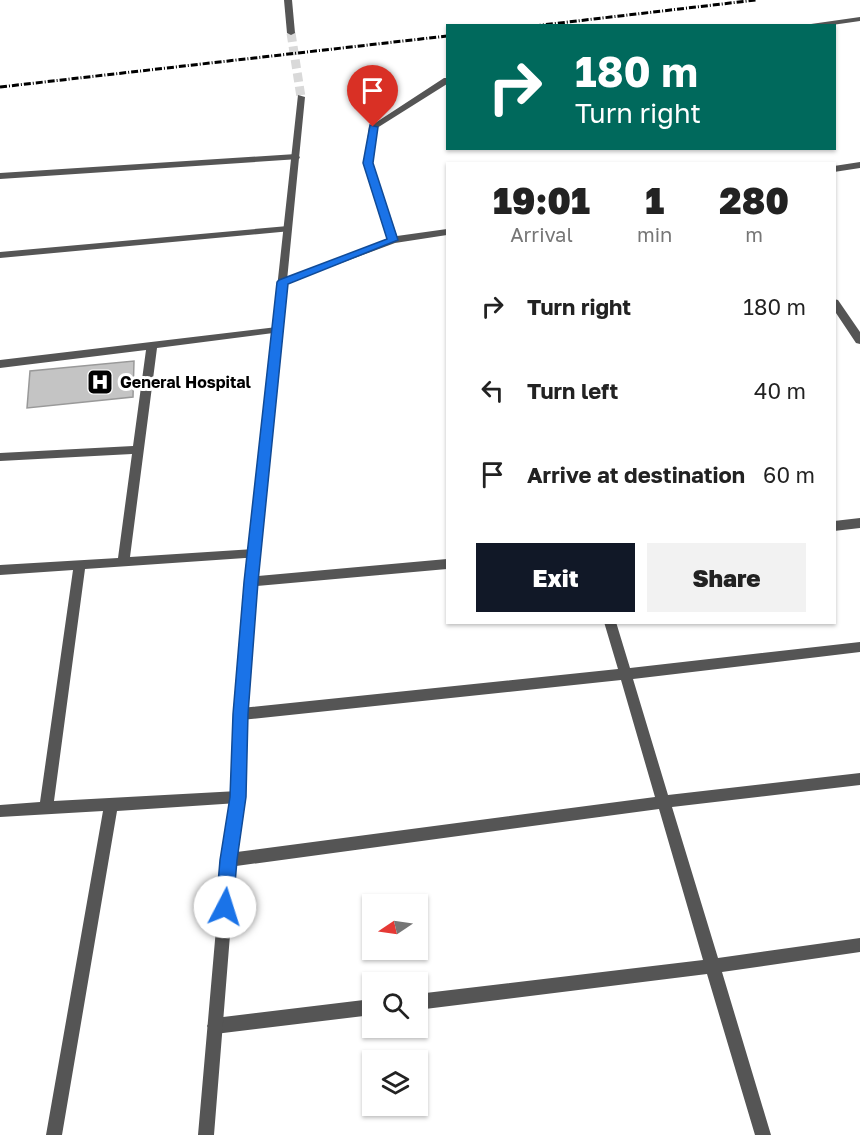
<!DOCTYPE html>
<html lang="en">
<head>
<meta charset="utf-8">
<style>
	:root { --surface:#fff; --page:#f2f2f2; --text:#222; --muted:#767676; --accent:#111827 }
	body { margin:0; font-family:"Golos Text",sans-serif; background:var(--page); color:var(--text); height:100vh; display:flex; flex-direction:column; font-size:22px; white-space:nowrap }
	* { box-sizing:border-box; margin:0 }
	p { font-size:20px; color:var(--muted) }
	.icon { flex:none; width:33px; height:33px; fill:none; stroke:currentColor; stroke-width:2; stroke-linecap:round; stroke-linejoin:round }
	.map { position:relative; flex:1; overflow:hidden }
	.side { position:absolute; left:446px; top:162px; width:390px; height:462px; display:flex; flex-direction:column; background:var(--surface); border-radius:0px; box-shadow:0 2px 4px #0004 }
	.side>* { flex:none }
	.top-card { position:absolute; left:446px; top:24px; width:390px; height:126px; border-radius:0px; box-shadow:0 2px 4px #0004; background:#00695c; color:#fff; overflow:hidden }
	.needle { width:39px; rotate:257deg }
	.tools { position:absolute; left:362px; top:894px; display:grid; gap:12px }
	.tools a { display:grid; place-items:center; width:66px; height:66px; border-radius:0px; background:var(--surface); box-shadow:0 2px 4px #0004; font-size:30px }
	.pin { position:absolute; display:grid; place-items:center; width:51px; height:51px; color:#fff; margin:-62px -26px; border-radius:50% 50% 50% 0; rotate:-45deg; box-shadow:0 0 6px #0007 }
	.pin .icon { rotate:45deg }
	.me { position:absolute; width:66px; margin:-33px; rotate:5deg; stroke-linejoin:round; filter:drop-shadow(0 0 4px #0008) }
	.turn { display:flex; align-items:center; gap:21px; height:126px; padding:0 30px; font-size:27px }
	.turn .icon { width:78px; height:78px; stroke-width:2.5 }
	.turn b { display:block; font-size:42px; line-height:51px }
	.eta { display:flex; justify-content:space-evenly; align-items:center; height:102px; text-align:center }
	.eta b { font-size:36px; font-weight:800; line-height:42px }
	.primary-button { display:flex; gap:12px; margin-top:auto; padding:12px 30px }
	.primary-button a { flex:1; height:69px; border-radius:0px; background:var(--accent); color:#fff; font-size:24px; font-weight:800; line-height:69px; text-align:center }
	.primary-button a+a { background:var(--page); color:var(--text) }
	ul { padding:0; list-style:none }
	li { display:flex; align-items:center; gap:18px; height:84px; padding:0 30px }
	li div { flex:1 }
	li b { display:block; font-size:22px }
	li em { font-style:normal }
	.map>svg:first-child { display:block }
</style>
</head>
<body>
<div class="map">
<svg width="860" height="1135" viewBox="0 0 860 1135">
	<rect width="100%" height="100%" fill="#fff"/>
	<path fill="#c4c4c4" stroke="#999" stroke-width="1.5" d="M134,361L133,397L27,408L30,371Z"/>
	<g fill="none" stroke-linecap="round" stroke-linejoin="round">
		<path stroke="#d9d9d9" stroke-width="9" stroke-dasharray="9 4.5" stroke-linecap="butt" d="M291,33L301,97"/>
		<path fill="#555" fill-rule="evenodd" d="M860,17V21L825,26H797Z
			M444,78H447V84L377,128L372,163L397,236L447,229V235L395,243L285,284H279V280L388,239L364,163L369,127Z
			M296,154L300,157L299,159L0,179V173Z
			M860,162V168L834,172V166Z
			M288,226L291,227V231L0,258V252Z
			M834,299L838,300L860,332V344L856,343L834,310Z
			M277,327L281,328V332L157,348L130,557L254,549L258,551L260,554L258,557L85,569L54,801L238,791L243,792L245,797L243,802L238,803L117,811L62,1135H46L103,811L0,817V805L40,802L73,570L0,575V565L118,558L132,454L0,461V453L133,446L146,350L0,368V360Z
			M604,622H616L630,668L860,642V652L633,679L668,795L860,773V785L672,807L718,958L860,938V952L722,972L771,1135H755L707,974L417,1010V994L703,960L659,809L229,867L224,865L222,860L224,855L229,853L655,797L621,680L241,720L236,718L234,714L236,710L241,708L618,669Z
			M372,999V1015L215,1034L210,1031L207,1026L210,1021L215,1018Z"/>
		<path fill="#555" fill-rule="evenodd" d="M284,0H292L295,33L291,35L287,33Z
			M298,95L305,97L258,576L447,559V569L257,586L248,714L245,797L236,860L214,1135H198L222,860L231,797L234,714L245,582Z
			M860,518V528L834,531V521Z"/>
		<path stroke="#000" stroke-width="3" stroke-dasharray="7 2 1 2" stroke-linecap="butt" d="M534,26L756,0
			M0,87L447,36"/>
	</g>
	<path fill="#1a73e8" stroke="#114b97" stroke-width="1.5" d="M370,125L378,127L373,163L398,240L288,284L258,582L248,714L246,797L237,860L233,907L231,913L225,916L219,913L216,907L220,860L230,797L233,714L244,582L277,282L279,280L387,239L363,163Z"/>
	<defs>
		<g id="hospital-square" transform="scale(1.35)"><rect x="-9" y="-9" width="18" height="18" rx="4" fill="#000" stroke="#fff"/><path d="M-5-5h3v3.5h4V-5h3V5h-3V1.5h-4V5h-3Z" fill="#fff"/></g>
	</defs>
	<g fill-rule="evenodd">
		<use href="#hospital-square" x="100" y="382"/>
	</g>
	<g text-anchor="middle" stroke-width="6" stroke-linejoin="round" paint-order="stroke">
		<g font-size="16" font-weight="bold" fill="#000" stroke="#fff" text-anchor="start">
			<text x="120" y="388">General Hospital</text>
		</g>
	</g>
</svg>
<div class="tools">
<a><svg class="needle" viewBox="-14 -14 28 28"><path d="M0-13l5 13h-10z" fill="#e53935"/><path d="M0 13l5-13h-10z" fill="#767676"/></svg></a>
<a><svg class="icon" aria-label="search" viewBox="0 0 24 24"><circle cx="10" cy="10" r="6"/><path d="M15 15l6 6"/></svg></a>
<a><svg class="icon" aria-label="layers" viewBox="0 0 24 24"><path d="M12 4l9 5-9 5-9-5zM3 14l9 5 9-5"/></svg></a>
</div>
<div class="pin" style="left:373px;top:127px;background:#d93025"><svg class="icon" aria-label="arrive" viewBox="0 0 24 24"><path d="M6 21V4h12l-3 4 3 4H6"/></svg></div>
<svg class="me" style="left:225px;top:907px" viewBox="-20 -20 40 40"><circle r="19" fill="#fff"/><path d="M0-13L10 11 0 6-10 11z" fill="#1a73e8"/></svg>
<div class="top-card">
<div class="turn"><svg class="icon" aria-label="right" viewBox="0 0 24 24"><path d="M7 20v-9h11M14 6l5 5-5 5"/></svg><div><b>180 m</b>Turn right</div></div>
</div>
<section class="side">
<div class="eta">
<div><b>19:01</b><p>Arrival</p></div>
<div><b>1</b><p>min</p></div>
<div><b>280</b><p>m</p></div>
</div>
<ul>
<li><svg class="icon" aria-label="right" viewBox="0 0 24 24"><path d="M7 20v-9h11M14 6l5 5-5 5"/></svg><div><b>Turn right</b></div><em>180 m</em></li>
<li><svg class="icon" aria-label="left" viewBox="0 0 24 24"><path d="M17 20v-9H6M10 6l-5 5 5 5"/></svg><div><b>Turn left</b></div><em>40 m</em></li>
<li><svg class="icon" aria-label="arrive" viewBox="0 0 24 24"><path d="M6 21V4h12l-3 4 3 4H6"/></svg><div><b>Arrive at destination</b></div><em>60 m</em></li>
</ul>
<div class="primary-button"><a>Exit</a><a>Share</a></div>
</section>
</div>
</body>
</html>
